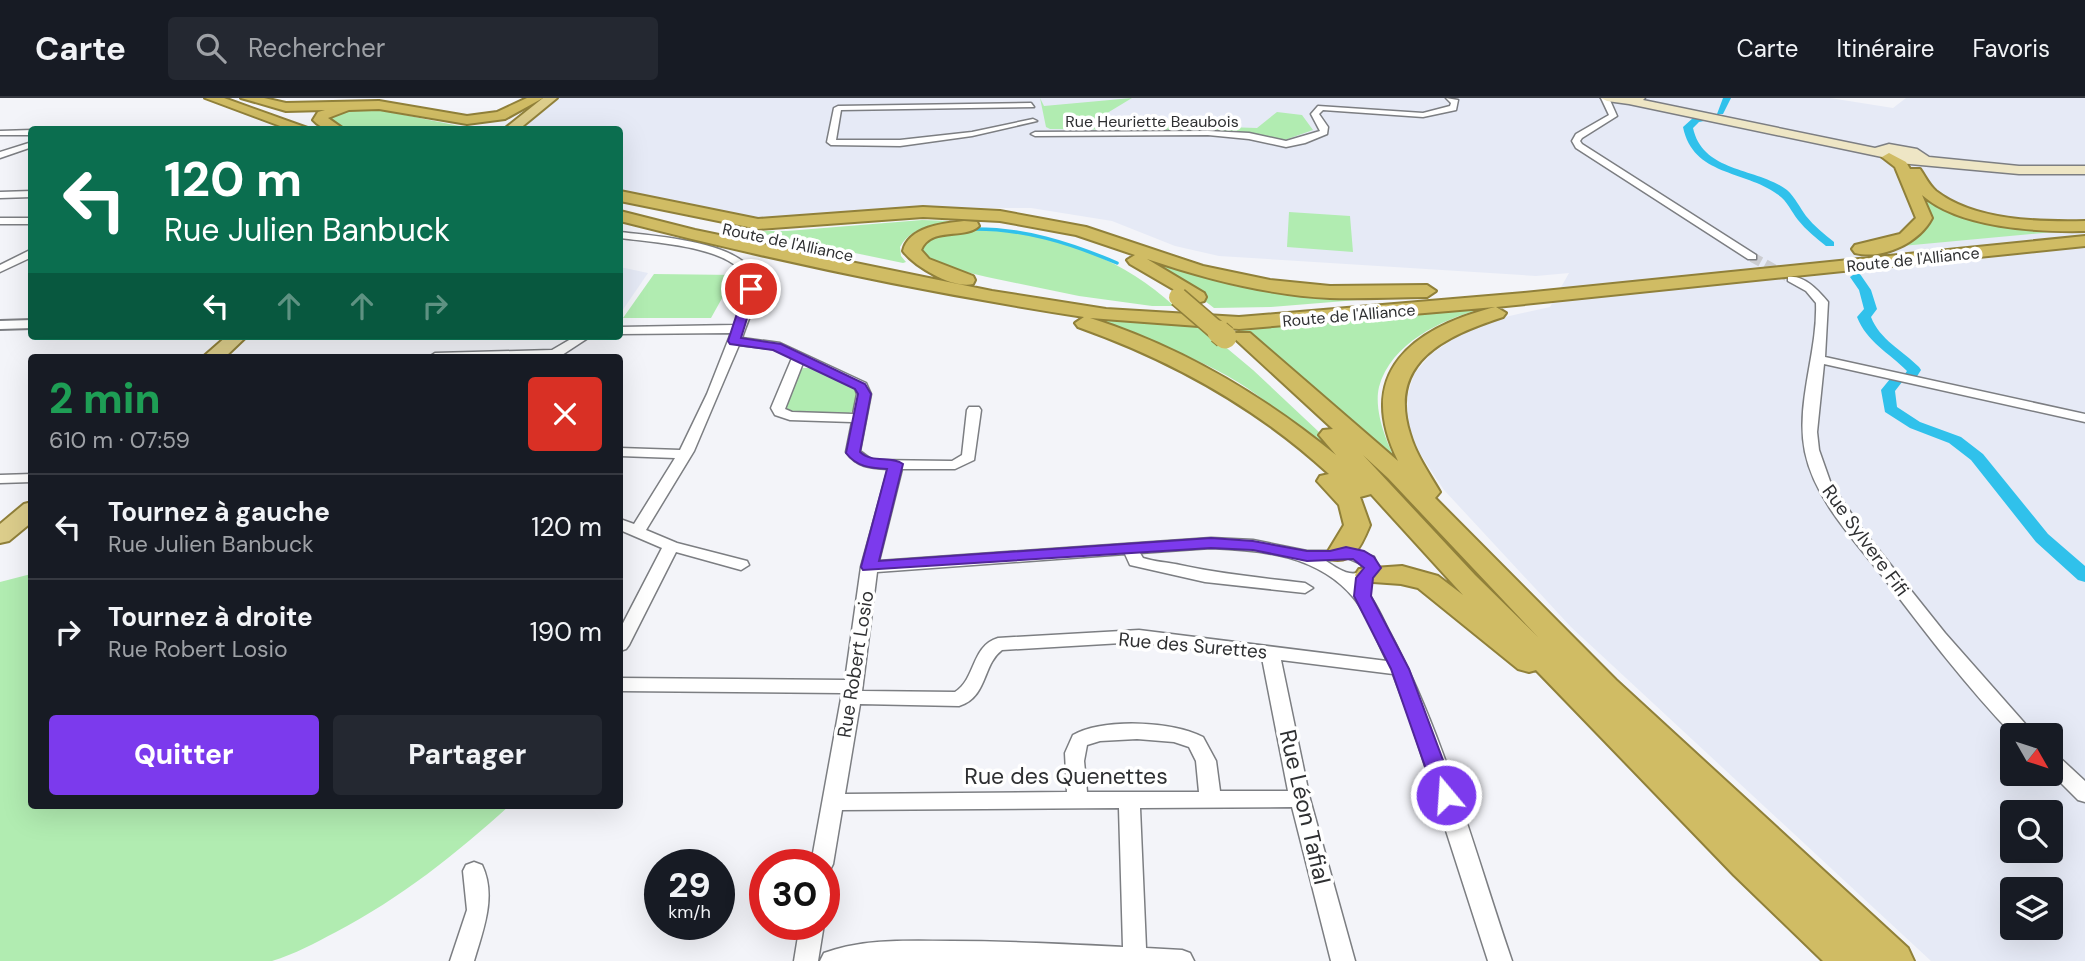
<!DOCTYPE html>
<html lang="fr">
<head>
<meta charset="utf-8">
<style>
	:root { --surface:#171b24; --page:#242831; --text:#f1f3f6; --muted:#9ea1a6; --line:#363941; --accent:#7c3aed }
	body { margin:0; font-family:"DM Sans",sans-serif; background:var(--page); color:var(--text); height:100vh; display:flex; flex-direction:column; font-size:26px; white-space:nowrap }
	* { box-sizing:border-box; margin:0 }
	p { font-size:23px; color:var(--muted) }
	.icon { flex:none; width:38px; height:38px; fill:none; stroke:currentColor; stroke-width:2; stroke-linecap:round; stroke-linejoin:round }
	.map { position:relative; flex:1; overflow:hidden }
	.sheet { position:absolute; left:28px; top:256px; width:595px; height:455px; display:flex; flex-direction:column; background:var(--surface); border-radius:7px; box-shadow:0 7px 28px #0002 }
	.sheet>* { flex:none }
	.guide { position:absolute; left:28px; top:28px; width:595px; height:214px; border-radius:7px; box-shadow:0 7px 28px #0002; background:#0b6e4f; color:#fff; overflow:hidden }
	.needle { width:46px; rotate:129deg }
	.buttons { position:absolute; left:2000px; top:625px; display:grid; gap:14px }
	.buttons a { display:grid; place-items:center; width:63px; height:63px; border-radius:7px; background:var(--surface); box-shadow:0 7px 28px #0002; font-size:35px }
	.speed { position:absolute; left:644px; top:751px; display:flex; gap:14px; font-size:35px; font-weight:700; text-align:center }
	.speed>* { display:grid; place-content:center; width:91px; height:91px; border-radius:50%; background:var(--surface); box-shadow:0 7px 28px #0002; line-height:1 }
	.speed small { font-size:18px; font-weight:400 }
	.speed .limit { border:10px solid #d22; background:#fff; color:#111 }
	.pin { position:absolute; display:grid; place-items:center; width:60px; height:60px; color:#fff; margin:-30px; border:4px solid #fff; border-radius:50%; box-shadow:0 2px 7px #0007 }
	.me { position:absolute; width:77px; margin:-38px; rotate:342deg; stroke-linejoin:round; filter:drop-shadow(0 0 5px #0008) }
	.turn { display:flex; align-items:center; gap:24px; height:147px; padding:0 21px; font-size:32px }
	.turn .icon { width:91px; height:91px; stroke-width:2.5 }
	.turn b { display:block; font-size:49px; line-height:60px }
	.lanes { display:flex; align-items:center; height:66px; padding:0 21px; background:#0003; justify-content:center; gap:35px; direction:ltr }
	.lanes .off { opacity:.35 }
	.round { display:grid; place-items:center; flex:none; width:74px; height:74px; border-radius:7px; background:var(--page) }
	.head { display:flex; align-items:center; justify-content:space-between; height:119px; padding:0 21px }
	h1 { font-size:42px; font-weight:800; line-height:52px; color:#1e9e55 }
	.primary-button { display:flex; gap:14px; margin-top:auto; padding:14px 21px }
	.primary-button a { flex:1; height:80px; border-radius:7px; background:var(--accent); color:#fff; font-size:28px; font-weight:800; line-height:80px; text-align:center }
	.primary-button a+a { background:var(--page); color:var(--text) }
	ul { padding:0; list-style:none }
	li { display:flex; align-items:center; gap:21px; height:105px; padding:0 21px; border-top:2px solid var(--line) }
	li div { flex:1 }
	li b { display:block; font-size:26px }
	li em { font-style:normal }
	header { display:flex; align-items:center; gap:42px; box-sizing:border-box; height:98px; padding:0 35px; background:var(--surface); border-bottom:2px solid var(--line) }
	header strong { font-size:33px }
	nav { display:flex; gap:38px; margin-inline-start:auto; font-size:24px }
	.search { width:490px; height:63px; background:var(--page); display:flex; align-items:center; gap:18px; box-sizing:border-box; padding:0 24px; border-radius:7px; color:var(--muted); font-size:26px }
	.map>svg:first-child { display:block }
</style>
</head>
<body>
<header>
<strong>Carte</strong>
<div class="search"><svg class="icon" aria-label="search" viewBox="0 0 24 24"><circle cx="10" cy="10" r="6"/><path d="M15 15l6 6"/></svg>Rechercher</div>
<nav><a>Carte</a><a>Itinéraire</a><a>Favoris</a></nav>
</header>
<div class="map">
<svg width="2085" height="863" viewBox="0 0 2085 863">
	<rect width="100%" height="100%" fill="#f3f4f9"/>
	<path fill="#e6eaf6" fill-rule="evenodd" d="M555,0H1830L1893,10L1906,0H2085V863H1931L1571,529L1444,392L1415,348L1407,320L1408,296L1414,276L1431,256L1465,233L1505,219L1550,209L1569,175L1536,178L1219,158L1175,148L1112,123L1031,110H898L768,122L680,109L620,93V32H522ZM2012,637H2051V676H2012ZM2012,714H2051V752H2012ZM2012,791H2051V830H2012Z
		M620,169L648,175L620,216Z"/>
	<path fill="#b1ecb1" d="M1040,0L1044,8L1132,0L1099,20L1132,26L1257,30L1277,14L1302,17L1313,32L1282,43L1250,35L1212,33L1050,31L1046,29Z
		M352,10L375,11L474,31H349L333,26L324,18Z
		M1922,95L1950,110L2064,133L1902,148L1929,127L1931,118Z
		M1289,114L1350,118L1353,154L1287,149Z
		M922,122L978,124C952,125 914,123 900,149L901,158L906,164L903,165L749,133H787Z
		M975,130C1049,135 1119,157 1174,208H1152L1079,198L987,179L932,166L916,149L924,141Z
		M1153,163L1235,188L1270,193L1382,200L1271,209L1214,210Z
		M654,176L735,177L711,220H623Z
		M1477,208L1481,211C1441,222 1391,245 1379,289C1373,315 1389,350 1400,371L1237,229L1354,222Z
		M1081,219L1170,227L1198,226L1253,272L1319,334L1381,407C1341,369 1301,330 1257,297C1210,262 1136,237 1081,219Z
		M803,270H813L854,287L858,291L855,312L847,316L792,315L784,312L796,274Z
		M31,476L32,707H510C456,756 401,800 336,834C315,845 295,856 272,863H0V484Z"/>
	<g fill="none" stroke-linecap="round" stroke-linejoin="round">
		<path stroke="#30c1eb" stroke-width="3.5" d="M971,131C1023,130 1070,145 1117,165"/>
		<path fill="#30c1eb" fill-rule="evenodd" d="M1723,0H1731L1723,16H1717Z
			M1706,17L1709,18V22L1699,24L1693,30C1703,75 1756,69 1787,92C1795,99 1800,110 1806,118C1814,128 1824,136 1834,144V148H1826C1816,140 1806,132 1798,122C1791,113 1787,102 1777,96C1744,72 1693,78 1683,29L1693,20Z
			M1856,175L1860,176L1871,192L1877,211L1871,219C1880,242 1902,252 1919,269L1921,272L1916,280H1906L1904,277L1907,273C1888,254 1867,244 1857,219L1864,211L1859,192L1850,179Z
			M1895,280L1902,284L1895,293L1897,309L1920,324L1961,339L1983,356L2048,436L2085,468V484L2078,482L2036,444L1971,362L1949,345L1910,330L1885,314L1881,292L1890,281Z"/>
		<path stroke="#cccdd1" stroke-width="10" stroke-dasharray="10 5" stroke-linecap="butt" d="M1752,159L1792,181"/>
		<g stroke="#7c7e82" stroke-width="3">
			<path id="minor" d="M1446,0L1458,2L1456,12L1423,19L1323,12L1319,16L1328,29L1327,36L1305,45L1286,49L1249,41L1208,37L1035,38L1031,36L1035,34L1208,33L1249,35L1286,43L1320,33L1311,16L1318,8L1423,15L1450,8L1451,5Z
				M1601,0H1609L1617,18L1582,40L1580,43L1582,46L1756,157V161H1748L1576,50L1572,43L1576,36L1609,17Z
				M1031,5L1034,9L841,12L836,42H900L972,34L1033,21L1037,23L972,38L900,48L831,47L827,44L834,10L838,8Z
				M32,32V37H0V33Z
				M32,44V49L0,60V54Z
				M32,93V99L0,100V94Z
				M0,120H32V126H0Z
				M620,134C652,138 749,143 756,183C759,201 747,224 742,240L780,245L866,285L871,296L860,353L872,362L952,363L962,357L967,312L969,309H979L981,312L974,362L955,371H902L879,463L1211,440L1253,442L1307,453H1330L1346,449L1374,459L1380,474L1370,483L1359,486C1374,499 1381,518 1390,535C1444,636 1475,755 1512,863H1488L1410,621L1393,576L1281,562L1310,701L1355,863H1331L1292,709L1140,710L1146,850L1182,852L1190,855L1194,863H820L824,855C865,840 908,843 951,843C1008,843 1065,846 1123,849L1119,710L842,712L833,766L830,772L824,774V766H811L842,595L620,593V580L845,582L861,469L888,371C869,370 857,369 846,354L852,324L790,322L775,317L771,310L792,260L773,251L739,247L694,353L646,432L677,445L747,463L749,467L741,472L676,454L629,547L626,551L620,553V531L662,450L620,432V421L634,426L675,360L620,358V350L680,352L707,296L731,235L620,236V229L734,227C739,214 749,194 745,180C734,148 648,144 620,140ZM803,265L855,290L857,296L853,316L792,314L785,311ZM1211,450C1263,452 1318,457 1354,500C1368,517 1377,544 1387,563L1139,532L998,540C971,548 976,581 955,594L862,593L877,474L1125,456L1130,467L1205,484L1305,495L1313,490L1305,485C1263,480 1221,476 1180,467C1167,464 1155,464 1143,460L1140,455ZM1345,459L1361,466L1363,472C1351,481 1337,470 1326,463ZM1139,544L1262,560L1288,693H1220L1216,663L1203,639C1172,623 1104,620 1073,637L1065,655L1067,694L845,696L860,606L959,608C988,599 982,567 1002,552ZM1137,641L1174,644L1189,649L1196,663L1199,694H1087L1084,663L1087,647L1100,643Z
				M32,151V159L0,174V167Z
				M1788,179C1804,177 1818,192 1828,204L1825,259L2085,316V324L1824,266L1817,334L1819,352L1831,386L1862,431L1945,535L2035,637H2013C1966,588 1925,534 1884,480C1854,442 1815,402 1805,354C1795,305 1818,254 1816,205L1806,193L1788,183Z
				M576,238H591L559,259H429L435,255L552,252Z
				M32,376V384L0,385V377Z
				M2051,655L2058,658L2085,683V704L2078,702L2051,675Z
				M474,764L482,767C497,798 483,832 474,863H450L467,812L463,773L466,767Z
				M800,826H824L818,863H794Z"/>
		</g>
		<g stroke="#7c7e82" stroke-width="4">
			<path id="tertiary" d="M32,222V230L0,231V223Z"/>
		</g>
		<g stroke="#7c7e82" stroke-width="3">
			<path id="secondary" d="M1601,0H1645L1643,2L1875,50L1889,46L1917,51L1929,59L2019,68H2085V76H2019L1899,65L1882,59L1629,6L1607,3Z"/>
		</g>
		<g stroke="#90803a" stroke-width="4">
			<path id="primary" d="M543,0H557L518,32H503Z
				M227,238H247L225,259H203Z
				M32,404V424L9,443L0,445V426L24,406Z"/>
		</g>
		<g stroke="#90803a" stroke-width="4">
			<path id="trunk" d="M205,0H224L313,32H291Z
				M241,0H264L286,5L379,3L467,18L497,14L527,0H543L505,21L467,26L379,11L349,12L328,20L345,32C332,32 322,32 313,22L318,14L325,12L286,13Z
				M1889,55L1906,64L1910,71H1920C1925,78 1929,87 1936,93C1975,123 2039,124 2085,123V133C2037,134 1959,130 1922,97L1932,120C1919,145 1883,162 1855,155L1852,151L1855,147L1900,136L1916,120L1895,69L1882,59Z
				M620,93L758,121L923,109L1000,113L1086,129L1203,168L1270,182L1330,188L1427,187L1436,193L1427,199C1395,199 1362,201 1330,200C1267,197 1206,181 1147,161L1204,195L1206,199L1204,203L1197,205L1130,166L1127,162L1135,157L1076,137L1000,123L923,119L758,131L620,103Z
				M620,113L695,132L992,193L1106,211L1239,219L1524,195L2085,138V148L1496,209L1506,215L1503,219C1445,238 1387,264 1410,336C1416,357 1429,375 1440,394L1435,400L1616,582L1908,850L1914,863H1823L1734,777L1536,572L1529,574L1518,571L1418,490L1401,486L1359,483L1355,477L1359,471L1402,468L1438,478L1463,497L1371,396L1360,399L1370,427C1362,446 1354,467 1330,461L1327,455L1344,427L1339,407L1317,383L1320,378L1329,376C1255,308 1171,262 1078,229L1075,225L1084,219C928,195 772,162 620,123ZM1495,209C1413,230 1354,274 1398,363L1250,235H1236L1233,239L1333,331L1323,332L1319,337L1336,357C1262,297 1182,249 1090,220L1239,231ZM1363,357L1388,380L1538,539L1475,477Z
				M964,123L977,124L979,128C965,142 931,128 921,152L929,161L973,178L975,182L973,186C953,191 915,169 903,153C908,129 944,125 964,123Z"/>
		</g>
		<use href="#minor" fill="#fff" fill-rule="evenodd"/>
		<use href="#tertiary" fill="#fff" fill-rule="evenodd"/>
		<use href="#secondary" fill="#eee6c5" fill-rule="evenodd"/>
		<use href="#primary" fill="#dccd8b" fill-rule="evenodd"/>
		<use href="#trunk" fill="#d0bc64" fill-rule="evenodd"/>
		<g stroke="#90803a" stroke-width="21" stroke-linecap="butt">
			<path id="trunk-bridge-far1" d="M1178,199L1221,236"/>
		</g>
		<g stroke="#90803a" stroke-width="25" stroke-linecap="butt">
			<path id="trunk-bridge" d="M1219,234L1225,239"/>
		</g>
		<use href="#trunk-bridge-far1" stroke="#d0bc64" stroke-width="18"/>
		<use href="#trunk-bridge" stroke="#d0bc64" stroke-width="23"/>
	</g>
	<path fill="#7c3aed" stroke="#51269a" stroke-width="2" d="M751,187L756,191L741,240L781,246L865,286L871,296L860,354C873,366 891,357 903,366L879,463L1211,440L1253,443L1307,453H1330L1346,449L1364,453L1374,459L1381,470L1373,480L1371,498L1409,571L1456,697L1453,702L1446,705L1438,702L1435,697L1391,571L1354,498L1356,480L1364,470L1353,461L1307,463L1253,452L1211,450L863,472L861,469L887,371C870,370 857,369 846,355L858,296L855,291L773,252L730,246L728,243L745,191Z"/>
	<g text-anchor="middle" stroke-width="7" stroke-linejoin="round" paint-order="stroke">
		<g font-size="16" fill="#2f3032" stroke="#fff">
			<text x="1152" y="29">Rue Heuriette Beaubois</text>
			<text transform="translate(788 144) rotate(12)" y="6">Route de l'Alliance</text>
			<text transform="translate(1913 161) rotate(-6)" y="6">Route de l'Alliance</text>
			<text transform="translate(1349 217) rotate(-5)" y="6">Route de l'Alliance</text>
		</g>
		<g font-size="19" fill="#2f3032" stroke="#fff">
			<text transform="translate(1866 442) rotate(54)" y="7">Rue Sylvere Fifi</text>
			<text transform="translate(1193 547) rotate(5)" y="7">Rue des Surettes</text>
			<text transform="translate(855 566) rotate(-81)" y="7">Rue Robert Losio</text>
		</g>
		<g font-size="23" fill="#2f3032" stroke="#fff">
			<text x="1066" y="686">Rue des Quenettes</text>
			<text transform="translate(1305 709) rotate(77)" y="8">Rue Léon Tafial</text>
		</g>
	</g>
</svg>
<div class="buttons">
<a><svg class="needle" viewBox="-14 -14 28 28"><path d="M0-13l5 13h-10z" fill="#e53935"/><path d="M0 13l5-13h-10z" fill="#9ea1a6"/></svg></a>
<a><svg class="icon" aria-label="search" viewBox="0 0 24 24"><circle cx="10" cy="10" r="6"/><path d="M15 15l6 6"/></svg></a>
<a><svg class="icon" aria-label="layers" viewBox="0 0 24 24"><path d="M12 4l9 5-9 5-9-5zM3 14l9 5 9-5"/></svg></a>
</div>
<div class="speed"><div>29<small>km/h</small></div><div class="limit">30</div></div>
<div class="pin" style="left:751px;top:191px;background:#d93025"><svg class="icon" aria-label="arrive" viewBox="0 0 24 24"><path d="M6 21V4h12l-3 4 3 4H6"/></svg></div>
<svg class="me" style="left:1446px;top:697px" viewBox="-20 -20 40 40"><circle r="17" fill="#7c3aed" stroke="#fff" stroke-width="3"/><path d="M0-11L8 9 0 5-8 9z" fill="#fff"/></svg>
<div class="guide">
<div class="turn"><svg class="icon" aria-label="left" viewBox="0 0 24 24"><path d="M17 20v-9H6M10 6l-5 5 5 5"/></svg><div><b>120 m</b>Rue Julien Banbuck</div></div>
<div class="lanes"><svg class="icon" aria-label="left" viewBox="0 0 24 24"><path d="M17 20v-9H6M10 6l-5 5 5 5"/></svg><svg class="icon off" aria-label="ahead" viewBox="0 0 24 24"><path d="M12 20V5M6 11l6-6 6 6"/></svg><svg class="icon off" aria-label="ahead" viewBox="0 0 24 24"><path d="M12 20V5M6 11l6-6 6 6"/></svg><svg class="icon off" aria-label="right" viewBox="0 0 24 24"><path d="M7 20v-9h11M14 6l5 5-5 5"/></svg></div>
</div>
<section class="sheet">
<div class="head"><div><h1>2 min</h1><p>610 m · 07:59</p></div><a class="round" style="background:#d93025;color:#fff"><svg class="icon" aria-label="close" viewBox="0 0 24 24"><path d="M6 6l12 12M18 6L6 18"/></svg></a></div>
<ul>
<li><svg class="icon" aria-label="left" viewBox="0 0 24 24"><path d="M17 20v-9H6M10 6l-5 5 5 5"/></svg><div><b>Tournez à gauche</b><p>Rue Julien Banbuck</p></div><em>120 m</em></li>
<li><svg class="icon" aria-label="right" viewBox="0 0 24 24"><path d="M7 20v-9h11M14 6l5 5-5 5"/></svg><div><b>Tournez à droite</b><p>Rue Robert Losio</p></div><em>190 m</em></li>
</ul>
<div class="primary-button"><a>Quitter</a><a>Partager</a></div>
</section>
</div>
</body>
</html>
